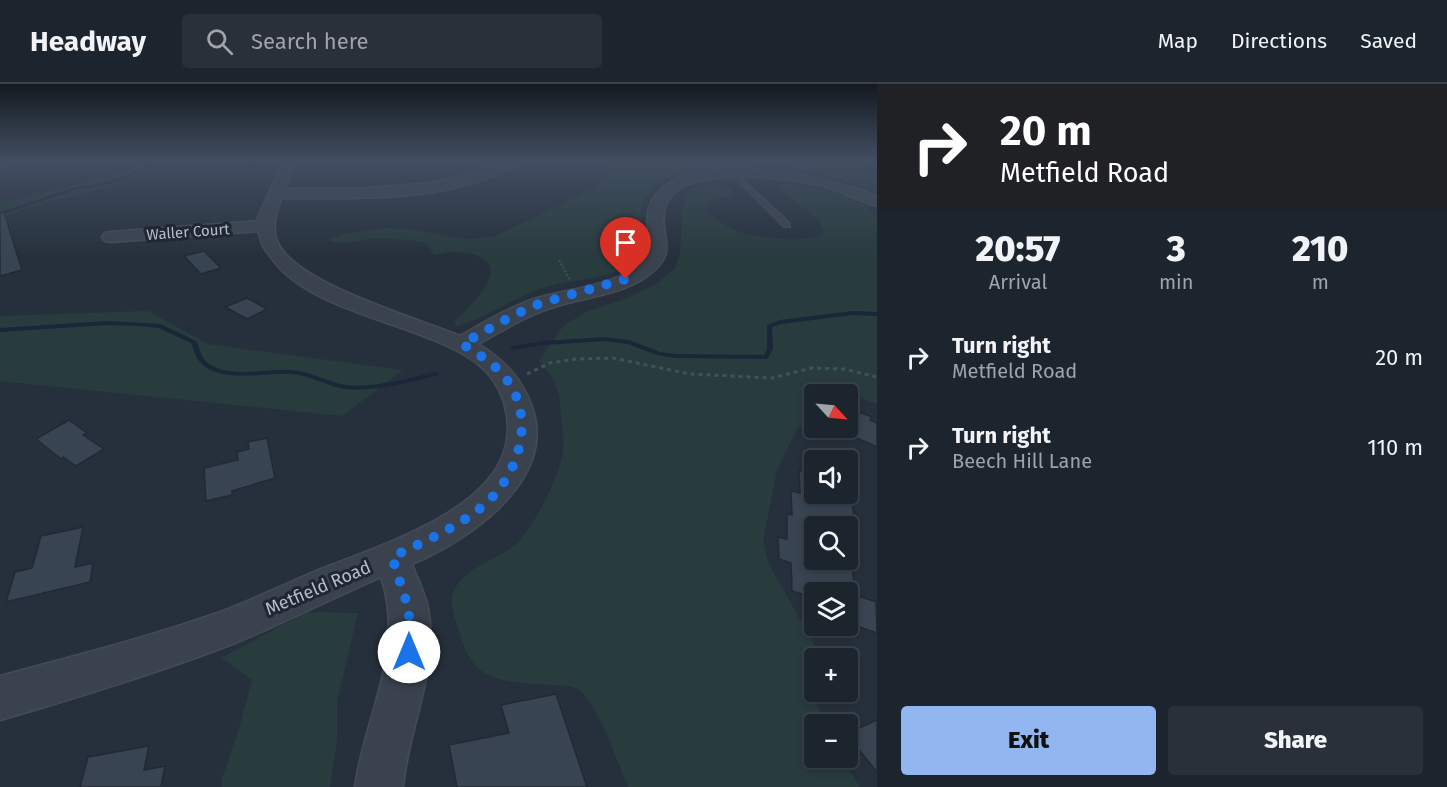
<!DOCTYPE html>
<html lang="en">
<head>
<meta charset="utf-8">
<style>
	:root { --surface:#1c242d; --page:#293039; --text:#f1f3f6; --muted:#a0a4aa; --line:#3a4149; --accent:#92b7f0 }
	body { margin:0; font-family:"Fira Sans",sans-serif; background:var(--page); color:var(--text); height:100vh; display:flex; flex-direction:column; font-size:22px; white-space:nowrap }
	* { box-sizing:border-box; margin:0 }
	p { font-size:20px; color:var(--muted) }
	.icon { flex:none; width:33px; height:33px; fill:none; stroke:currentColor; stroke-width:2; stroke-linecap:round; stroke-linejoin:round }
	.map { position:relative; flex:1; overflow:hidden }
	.sheet { display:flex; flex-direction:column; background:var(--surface); width:570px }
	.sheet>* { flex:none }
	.banner { background:#202124; color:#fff; overflow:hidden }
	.needle { width:39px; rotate:116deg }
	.fabs { position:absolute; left:804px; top:300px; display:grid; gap:12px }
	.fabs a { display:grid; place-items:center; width:54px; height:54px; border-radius:6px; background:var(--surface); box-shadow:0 3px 9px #0003,0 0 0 2px var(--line); font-size:30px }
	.pin { position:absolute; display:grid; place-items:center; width:51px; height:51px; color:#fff; margin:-62px -26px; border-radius:50% 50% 50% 0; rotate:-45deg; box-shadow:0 0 6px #0007 }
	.pin .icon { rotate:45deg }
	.me { position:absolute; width:66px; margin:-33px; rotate:0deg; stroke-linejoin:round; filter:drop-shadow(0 0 4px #0008) }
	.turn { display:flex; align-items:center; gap:21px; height:126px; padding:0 24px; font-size:27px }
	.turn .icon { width:78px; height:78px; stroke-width:2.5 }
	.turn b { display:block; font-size:42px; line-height:51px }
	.eta { display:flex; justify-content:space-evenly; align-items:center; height:102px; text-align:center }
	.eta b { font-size:36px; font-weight:800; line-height:42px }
	.cta { display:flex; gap:12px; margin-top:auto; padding:12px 24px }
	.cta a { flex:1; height:69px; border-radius:6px; background:var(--accent); color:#111; font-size:24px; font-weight:800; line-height:69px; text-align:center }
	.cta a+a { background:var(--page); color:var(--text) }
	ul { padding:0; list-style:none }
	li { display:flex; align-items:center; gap:18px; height:90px; padding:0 24px }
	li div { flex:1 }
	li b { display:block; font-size:22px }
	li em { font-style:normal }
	header { display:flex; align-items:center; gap:36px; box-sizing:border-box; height:84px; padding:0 30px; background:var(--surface); border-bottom:2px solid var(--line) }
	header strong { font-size:28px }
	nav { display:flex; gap:33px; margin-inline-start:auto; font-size:21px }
	.search { width:420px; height:54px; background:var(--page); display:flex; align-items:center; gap:15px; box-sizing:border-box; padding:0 21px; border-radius:6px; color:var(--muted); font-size:22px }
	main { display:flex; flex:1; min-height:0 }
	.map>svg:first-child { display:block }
</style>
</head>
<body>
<header>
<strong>Headway</strong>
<div class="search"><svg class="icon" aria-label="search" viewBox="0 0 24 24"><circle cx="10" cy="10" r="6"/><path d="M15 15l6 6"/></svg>Search here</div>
<nav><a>Map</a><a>Directions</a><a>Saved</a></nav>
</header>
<main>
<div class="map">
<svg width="877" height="703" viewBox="0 0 877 703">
	<rect width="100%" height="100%" fill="#26303c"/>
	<path fill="#283b3d" d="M151,76H176L108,103L30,123L0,135V118L13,117L106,93Z
		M615,76H853L877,91V109C841,95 787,79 749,80C733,80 719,84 703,87C683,89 660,93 647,111C632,132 652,162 630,180C612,195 567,196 543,204C512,213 487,235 456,242L454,238C482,212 521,170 452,168C446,168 440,170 434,171L426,159C410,155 391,155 374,155C360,155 340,163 328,155L348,149L388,144L414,146L467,155L496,152L595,104Z
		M711,100L732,105L735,113L716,114L705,120L706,126C713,132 720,139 728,143C748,154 805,161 824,149L819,136L780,106L777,100C804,99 840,108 864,121C869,124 872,130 877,134V320L848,310H814V332L797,345L777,386L763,457L769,480L816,564L814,609L825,640H814V674H841L860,703H628C619,682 597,617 579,606C572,601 562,602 553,601C510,598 471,601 460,549C457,540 450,524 452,514C458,482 501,477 520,456C537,436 559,393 563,367C564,355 562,342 561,330C560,320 560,309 555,299C551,291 544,284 539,277L563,242L586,228L625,215L656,200L675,184L680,168L683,119L690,105Z
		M148,227L208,260L403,286L342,332L0,297V232Z
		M307,528L358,529L337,618V657L330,703H222V695L242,634L252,596L221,574Z"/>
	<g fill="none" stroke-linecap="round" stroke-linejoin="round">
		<path fill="#1a2739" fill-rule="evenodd" d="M163,76H168L114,99L74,106L0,131V129L72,104L112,97Z
			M853,227L877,228V232L853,231L781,240L772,243L773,265L768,274L766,275L676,274L657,271L628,260L605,257L544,261L513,266L510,264L513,262L544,257L605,253L629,256L660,268L676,270L764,271L767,265V241L780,236Z
			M107,237L160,240L196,257C199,262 200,269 203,274C221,297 266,284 291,286C308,287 324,296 340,300C369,306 407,294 436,288L439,290L436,292C407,298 370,310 340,304C323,300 308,291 291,290C264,288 211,302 196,272C194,268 193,263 191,259L159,244L139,242L107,241L0,248V244Z"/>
	</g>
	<path fill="#384452" stroke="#212934" stroke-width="1.5" fill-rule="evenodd" d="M4,128L22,186L0,192V129Z
		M204,167L221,184L201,190L184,172Z
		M247,214L267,225L247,235L225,223Z
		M848,324L872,333L870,336L877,339V363L848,350Z
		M69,336L87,349L83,351L104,365L76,382L63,373L61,375L36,355Z
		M267,354L275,394L232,407V411L206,417L204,384L238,376L237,368L249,365L248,358Z
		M807,381L814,382V410H848V401L849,404L856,441L848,439L855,511L876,518L877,549L848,539V508H814V514L792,507L791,479L779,475L778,453L787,455V430L792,431L791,407L800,409L799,387L808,389ZM814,442H848V476H814Z
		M83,443L75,483L93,479L90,498L6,518L15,488L32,484L41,452Z
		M556,610L587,703H457L449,661L509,649L501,621Z
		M877,636V688L848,652V649Z
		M149,662L144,686L165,682L161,703H80L88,673Z"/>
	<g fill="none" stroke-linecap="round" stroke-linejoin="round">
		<g stroke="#434b56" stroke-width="2">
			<path id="lane" d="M732,89H736L790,139V143H784L732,91Z"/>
		</g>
		<g stroke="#434b56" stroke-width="3">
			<path id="street" d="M0,76H18L16,79L0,82Z
				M284,76H298L285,105L368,104L431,99L485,85L506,76H524C519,81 511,84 504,87C436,119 354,114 282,114C276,128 271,144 278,159C297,200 417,234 460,252C485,238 510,223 537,214C569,205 605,203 633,185C664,163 637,141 653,115C687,60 828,92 877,112V122C859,117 843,108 826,103C792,94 677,78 665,124C657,153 683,167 646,193C618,212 582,213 551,224C525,232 502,247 478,260C500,273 517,289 528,313C565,391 473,454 412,480C417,494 425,509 428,524C440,583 408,644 403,703H355C365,629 406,569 381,493C332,514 284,539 235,559C158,589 79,613 0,636V592C75,572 150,553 223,527C256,514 288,499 321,485C376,463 484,430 504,368C514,337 504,301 478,280C422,238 316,232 273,176C265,166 260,160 259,147L111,158L105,157L102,153L105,149L111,148L258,137V133Z"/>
		</g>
		<path stroke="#415455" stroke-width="2" stroke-dasharray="2 2" stroke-linecap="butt" d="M559,176L570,196"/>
		<path stroke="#415455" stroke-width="3" stroke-dasharray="4 4" stroke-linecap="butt" d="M527,290L550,279L576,275L613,274L690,290L772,294L812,284L844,285L877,293"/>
		<use href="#lane" fill="#3a424d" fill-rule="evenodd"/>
		<use href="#street" fill="#3a424d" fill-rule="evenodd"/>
	</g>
	<linearGradient id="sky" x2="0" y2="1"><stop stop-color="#151a21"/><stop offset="0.44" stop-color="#414e61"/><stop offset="1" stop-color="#414e61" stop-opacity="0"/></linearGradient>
	<rect width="877" height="174" fill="url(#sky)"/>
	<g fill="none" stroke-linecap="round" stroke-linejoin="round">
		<path stroke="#1a73e8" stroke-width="10" stroke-dasharray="0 18" d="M409,568V526L392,473C423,458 457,444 484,421C521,389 537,330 503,291C492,278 477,269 462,260L514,231L541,219L626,195"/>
	</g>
	<g text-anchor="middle" stroke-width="6" stroke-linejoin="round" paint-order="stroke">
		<g font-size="15" fill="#b6bdc8" stroke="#1f2732">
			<text transform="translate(188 148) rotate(-4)" y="5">Waller Court</text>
		</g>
		<g font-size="18" fill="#b6bdc8" stroke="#1f2732">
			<text transform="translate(318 504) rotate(-23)" y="6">Metfield Road</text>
		</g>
	</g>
</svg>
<div class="fabs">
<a><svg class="needle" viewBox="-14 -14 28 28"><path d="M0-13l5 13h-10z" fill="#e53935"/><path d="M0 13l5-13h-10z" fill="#a0a4aa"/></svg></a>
<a><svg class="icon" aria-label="sound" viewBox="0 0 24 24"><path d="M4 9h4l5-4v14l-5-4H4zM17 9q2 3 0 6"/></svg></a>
<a><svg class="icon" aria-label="search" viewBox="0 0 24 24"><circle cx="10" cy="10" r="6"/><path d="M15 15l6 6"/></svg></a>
<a><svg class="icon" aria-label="layers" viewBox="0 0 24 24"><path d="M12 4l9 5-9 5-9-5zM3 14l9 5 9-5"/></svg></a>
<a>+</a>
<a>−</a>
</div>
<div class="pin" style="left:626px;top:195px;background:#d93025"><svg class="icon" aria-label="arrive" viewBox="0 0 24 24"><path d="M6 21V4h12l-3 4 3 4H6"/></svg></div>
<svg class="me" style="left:409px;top:568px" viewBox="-20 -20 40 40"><circle r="19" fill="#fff"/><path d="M0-13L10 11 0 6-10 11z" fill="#1a73e8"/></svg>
</div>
<section class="sheet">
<div class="banner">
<div class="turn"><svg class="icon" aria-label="right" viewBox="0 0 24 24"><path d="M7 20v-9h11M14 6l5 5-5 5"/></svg><div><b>20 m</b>Metfield Road</div></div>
</div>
<div class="eta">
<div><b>20:57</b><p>Arrival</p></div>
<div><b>3</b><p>min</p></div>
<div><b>210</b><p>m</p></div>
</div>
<ul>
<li><svg class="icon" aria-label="right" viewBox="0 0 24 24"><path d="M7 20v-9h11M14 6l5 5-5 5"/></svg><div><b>Turn right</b><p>Metfield Road</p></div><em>20 m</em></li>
<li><svg class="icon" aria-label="right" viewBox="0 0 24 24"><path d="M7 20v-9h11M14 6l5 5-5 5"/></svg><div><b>Turn right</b><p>Beech Hill Lane</p></div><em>110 m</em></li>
</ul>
<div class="cta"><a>Exit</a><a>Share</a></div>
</section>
</main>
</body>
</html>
